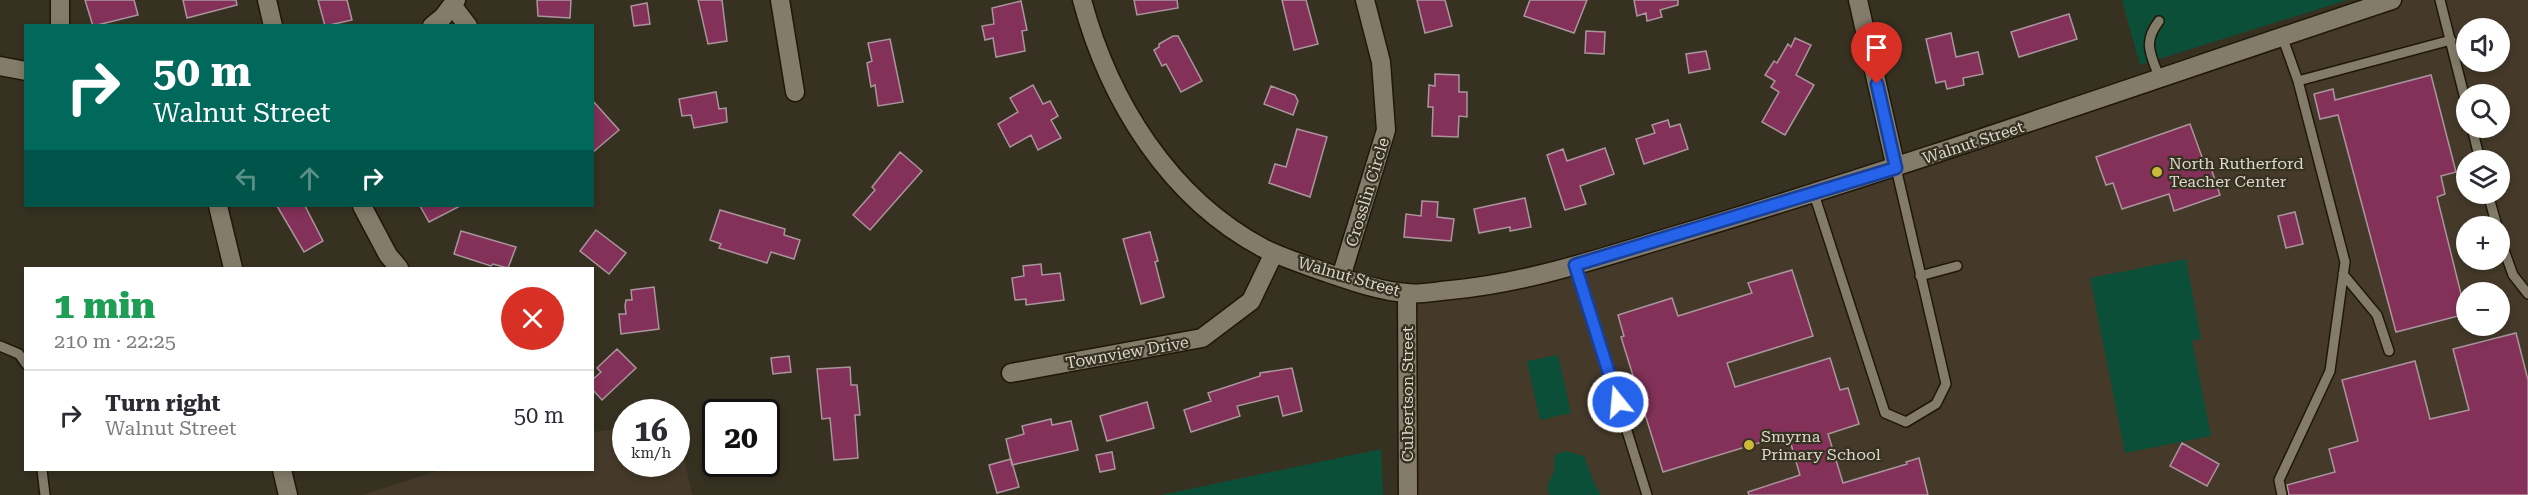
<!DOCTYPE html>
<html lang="en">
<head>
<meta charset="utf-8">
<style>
	:root { --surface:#fff; --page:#f7f7f7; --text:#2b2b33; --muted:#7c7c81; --line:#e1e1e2 }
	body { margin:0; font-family:"Roboto Serif",serif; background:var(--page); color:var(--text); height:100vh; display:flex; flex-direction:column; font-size:22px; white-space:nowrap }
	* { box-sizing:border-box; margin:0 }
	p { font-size:20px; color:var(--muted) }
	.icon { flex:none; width:33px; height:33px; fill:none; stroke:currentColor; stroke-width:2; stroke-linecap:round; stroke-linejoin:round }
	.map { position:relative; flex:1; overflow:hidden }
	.details { position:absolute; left:24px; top:267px; width:570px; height:204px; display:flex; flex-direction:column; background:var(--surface); border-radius:0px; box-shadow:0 3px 9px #0003 }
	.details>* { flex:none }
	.banner { position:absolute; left:24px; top:24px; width:570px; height:183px; border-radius:0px; box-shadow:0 3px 9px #0003; background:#00695c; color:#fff; overflow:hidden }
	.buttons { position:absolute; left:2456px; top:18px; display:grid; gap:12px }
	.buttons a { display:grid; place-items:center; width:54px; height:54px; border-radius:50%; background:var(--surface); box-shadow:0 3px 9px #0003; font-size:30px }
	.speed { position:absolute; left:612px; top:399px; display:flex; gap:12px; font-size:30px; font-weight:700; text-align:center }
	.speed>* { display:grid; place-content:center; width:78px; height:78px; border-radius:50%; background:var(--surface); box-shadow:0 3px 9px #0003; line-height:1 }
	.speed small { font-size:15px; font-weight:400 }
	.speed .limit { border:3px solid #111; border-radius:9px; background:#fff; color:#111 }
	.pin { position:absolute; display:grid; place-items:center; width:51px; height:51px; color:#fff; margin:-62px -26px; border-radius:50% 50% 50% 0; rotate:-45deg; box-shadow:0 0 6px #0007 }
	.pin .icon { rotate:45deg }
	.me { position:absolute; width:66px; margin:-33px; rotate:343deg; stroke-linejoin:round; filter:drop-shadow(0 0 4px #0008) }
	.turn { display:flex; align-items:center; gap:21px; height:126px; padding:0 30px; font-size:27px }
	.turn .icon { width:78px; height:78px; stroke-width:2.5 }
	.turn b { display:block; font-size:42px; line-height:51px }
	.lanes { display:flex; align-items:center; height:57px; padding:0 30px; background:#0003; justify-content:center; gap:30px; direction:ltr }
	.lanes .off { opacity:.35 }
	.round { display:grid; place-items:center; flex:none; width:63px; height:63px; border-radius:32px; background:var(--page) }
	.head { display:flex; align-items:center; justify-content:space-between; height:102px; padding:0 30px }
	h1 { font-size:36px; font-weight:800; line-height:45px; color:#1e9e55 }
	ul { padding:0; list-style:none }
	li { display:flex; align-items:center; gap:18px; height:90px; padding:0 30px; border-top:2px solid var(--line) }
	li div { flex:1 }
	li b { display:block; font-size:22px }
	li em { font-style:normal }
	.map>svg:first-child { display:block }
</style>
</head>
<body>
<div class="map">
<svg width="2528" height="495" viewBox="0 0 2528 495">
	<rect width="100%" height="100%" fill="#373121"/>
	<path fill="#453a2a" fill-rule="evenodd" d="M2392,0H2528V495H1408L1407,294L1491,286ZM2466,28H2499V62H2466ZM2466,94H2499V128H2466ZM2466,160H2499V194H2466ZM2466,226H2499V260H2466ZM2466,292H2499V326H2466Z
		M677,427L692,495H363L440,470H592L593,432L625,428L626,464H676Z"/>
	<path fill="#0c4f38" d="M2122,0H2347L2140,65Z
		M2186,259L2201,339L2192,341L2211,436L2125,453L2090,278Z
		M1558,355L1571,413L1540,420L1527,361Z
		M1381,449L1383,495H1161Z
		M1565,451L1584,456L1595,485L1601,495H1549L1547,486L1554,471L1555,455Z"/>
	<path fill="#833158" stroke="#aa959d" stroke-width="1.5" d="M85,0H134L138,15L93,26Z
		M183,0H236L237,5L187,18Z
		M318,0H347L352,20L325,26Z
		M537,0H571L570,18L538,16Z
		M698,0H722L727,41L708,44Z
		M1134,0H1177L1178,8L1137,15Z
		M1282,0H1306L1318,44L1294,50Z
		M1417,0H1445L1452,26L1425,33Z
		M1530,0H1587L1574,33L1524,16Z
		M1634,0H1678V5L1660,10L1662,17L1647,21L1646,13L1637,16Z
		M1021,1L1027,30L1022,31L1025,51L996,57L993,38L985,40L982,26L994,24L992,8Z
		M647,3L650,24L634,26L631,6Z
		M2069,14L2077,39L2019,57L2011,32Z
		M1586,31L1605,32L1604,54L1585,53Z
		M1951,33L1956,57L1978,52L1983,74L1963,78L1964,85L1947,89L1945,81L1936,83L1926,39Z
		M1173,36H1178L1202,81L1181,92L1166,64L1162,66L1154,50L1159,47V44Z
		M1795,38L1811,45L1796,75L1814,85L1785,135L1762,122L1779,92L1771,87L1775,81L1765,75L1774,61L1777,63L1788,44L1791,47Z
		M890,39L903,102L878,106L875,85L871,87L867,63L872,61L868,43Z
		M1706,51L1710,69L1689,73L1686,54Z
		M1435,74L1459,75V92H1467V117L1459,116L1458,137L1432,136L1433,107H1428L1429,85L1435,86Z
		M2431,75L2456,172L2441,176L2445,194L2437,197L2466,314L2396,332L2338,115L2320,119L2314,94L2333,89L2335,100Z
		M1033,85L1043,104L1050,101L1058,116L1051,120L1061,138L1038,150L1031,135L1010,147L998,124L1018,112L1010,98Z
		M1271,86L1295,95L1298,101L1293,115L1264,104Z
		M716,92L719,109L726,108L727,122L694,128L691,115L682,116L679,99Z
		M592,100L619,130L592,153Z
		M1668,120L1670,127L1680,124L1688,149L1644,164L1636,139L1655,133L1652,125Z
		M2190,124L2203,160L2208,159L2220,195L2174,211L2169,194L2122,209L2113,183L2106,185L2096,157Z
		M1297,129L1327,137L1310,197L1269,183L1275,164L1286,167Z
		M1605,148L1614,174L1580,186L1586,204L1565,210L1547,155L1563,149L1567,161Z
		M900,152L922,171L870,230L853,215L875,190L872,187Z
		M1525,198L1531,227L1510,231V227L1479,233L1474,209Z
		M1422,201L1438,202L1437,217L1454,219L1451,241L1404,237L1406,214L1421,216Z
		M277,206H305L323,241L304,252Z
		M420,206H460L429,222Z
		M720,210L785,229L784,235L800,240L794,259L771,252L767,263L719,248L721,244L710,240Z
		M2295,212L2303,244L2286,248L2278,216Z
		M596,230L626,253L609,274L580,251Z
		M461,231L516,247L508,268L493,264L491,266L454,254Z
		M1150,232L1158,261L1155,262L1164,297L1141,304L1123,239Z
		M1041,264L1042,275L1060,273L1064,300L1026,305V299L1015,300L1012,278L1024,276L1023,266Z
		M1792,270L1813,336L1727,363L1735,387L1830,358L1840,390L1848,388L1859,424L1828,434L1843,483L1907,464L1906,462L1919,458L1928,495H1749L1748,492L1800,475L1788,434L1663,472L1621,337L1624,336L1618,315L1672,298L1678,316L1752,293L1748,283Z
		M654,287L659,329L621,334L619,314H626L625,306L626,300H632L631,290Z
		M2516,333L2528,380V495H2289L2287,485L2335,472L2329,449L2358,441L2342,380L2415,361L2430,419L2469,410L2453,349Z
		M617,349L636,368L602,400L592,389V380L601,372L597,368Z
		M789,356L791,372L773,374L771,358Z
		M850,367L851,385H857L860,415H855L858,458L834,460L830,418L822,419L817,369Z
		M1292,368L1302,411L1283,416L1278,396L1237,406L1240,416L1191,432L1184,410L1211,401L1208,393L1260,376V373Z
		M1147,402L1154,428L1107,441L1100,416Z
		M1051,419L1052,425L1071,421L1078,450L1012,465L1006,439L1024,434L1022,426Z
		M2182,443L2219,464L2207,486L2170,466Z
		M1112,452L1115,469L1100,472L1096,455Z
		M1011,459L1019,487L997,493L989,465Z"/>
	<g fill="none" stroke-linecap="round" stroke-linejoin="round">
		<g stroke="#1f1809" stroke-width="12">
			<path id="lane" d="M2440,0L2466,103
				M2159,21C2142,43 2151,55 2160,79
				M2282,36L2298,81L2451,40
				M2472,128L2480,160
				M1814,194L1885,413L1906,422L1936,404L1946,384L1896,168
				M2488,194L2497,226
				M2499,236L2513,275L2528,294
				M1575,265L1647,495
				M2343,274L2377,315L2389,351
				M1920,276L1957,266
				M0,346L19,354L26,364
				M42,470L45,495
				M2282,495L2279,480L2330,371L2345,262L2298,81"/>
		</g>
		<g stroke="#1f1809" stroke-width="21">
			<path id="street" d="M60,0V26
				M267,0L273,26
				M780,0L795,92
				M1082,0C1109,101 1169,198 1263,248C1281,257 1300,263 1319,270C1346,279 1378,291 1406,293C1420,295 1437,291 1451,290C1528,283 1603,257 1677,235C1918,163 2154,79 2392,0
				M1858,0L1896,168
				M452,5L468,26
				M432,26L443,17L456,0
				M0,66L26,71
				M218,206L233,268
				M362,206L388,255L399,268
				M1341,277L1386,130L1381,62L1365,0
				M1407,294L1408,495
				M1011,373L1202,338L1251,301L1274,253
				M282,470L288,495"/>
		</g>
		<use href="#lane" stroke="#847c6a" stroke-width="9"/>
		<use href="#street" stroke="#847c6a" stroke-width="18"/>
	</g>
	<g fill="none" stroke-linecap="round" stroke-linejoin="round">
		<g stroke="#184099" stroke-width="15">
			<path id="route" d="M1618,402L1575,265L1896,168L1877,84"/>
		</g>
		<use href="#route" stroke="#2563eb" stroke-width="10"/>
	</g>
	<g fill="#cdb938" stroke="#373121" stroke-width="2">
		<circle cx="2157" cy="172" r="6"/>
		<circle cx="1749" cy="445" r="6"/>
	</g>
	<g text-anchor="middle" stroke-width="4.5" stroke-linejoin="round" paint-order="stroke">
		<g font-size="16" fill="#dcd8ce" stroke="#373121">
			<text transform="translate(1973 142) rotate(-18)" y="6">Walnut Street</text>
			<text transform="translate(1367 192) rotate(-73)" y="6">Crosslin Circle</text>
			<text transform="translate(1349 276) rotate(16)" y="6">Walnut Street</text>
			<text transform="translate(1127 352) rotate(-10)" y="6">Townview Drive</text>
			<text transform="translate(1407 394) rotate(-90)" y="6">Culbertson Street</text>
		</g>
		<g font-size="16" fill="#dcd8ce" stroke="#373121" text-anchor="start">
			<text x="2169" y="169">North Rutherford<tspan x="2169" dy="18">Teacher Center</tspan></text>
			<text x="1761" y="442">Smyrna<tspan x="1761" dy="18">Primary School</tspan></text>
		</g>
	</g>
</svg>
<div class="buttons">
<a><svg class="icon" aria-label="sound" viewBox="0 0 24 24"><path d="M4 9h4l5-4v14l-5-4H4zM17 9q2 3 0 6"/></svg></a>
<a><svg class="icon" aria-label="search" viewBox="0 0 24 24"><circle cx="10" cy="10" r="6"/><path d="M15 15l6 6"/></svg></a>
<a><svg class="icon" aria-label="layers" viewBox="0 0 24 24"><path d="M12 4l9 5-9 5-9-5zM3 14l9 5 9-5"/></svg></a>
<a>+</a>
<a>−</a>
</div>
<div class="speed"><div>16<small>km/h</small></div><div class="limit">20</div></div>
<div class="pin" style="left:1877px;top:84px;background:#d93025"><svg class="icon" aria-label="arrive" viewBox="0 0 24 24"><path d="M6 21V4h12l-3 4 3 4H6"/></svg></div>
<svg class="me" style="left:1618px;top:402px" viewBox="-20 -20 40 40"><circle r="17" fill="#2563eb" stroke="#fff" stroke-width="3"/><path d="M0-11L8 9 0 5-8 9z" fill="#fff"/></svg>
<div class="banner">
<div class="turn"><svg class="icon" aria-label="right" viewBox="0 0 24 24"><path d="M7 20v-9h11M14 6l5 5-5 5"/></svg><div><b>50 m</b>Walnut Street</div></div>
<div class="lanes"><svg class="icon off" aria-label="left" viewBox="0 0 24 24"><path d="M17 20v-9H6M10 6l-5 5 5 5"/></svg><svg class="icon off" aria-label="ahead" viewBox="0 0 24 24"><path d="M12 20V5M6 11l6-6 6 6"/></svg><svg class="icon" aria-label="right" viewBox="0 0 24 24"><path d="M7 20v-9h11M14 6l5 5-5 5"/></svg></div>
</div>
<section class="details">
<div class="head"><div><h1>1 min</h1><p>210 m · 22:25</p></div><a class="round" style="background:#d93025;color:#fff"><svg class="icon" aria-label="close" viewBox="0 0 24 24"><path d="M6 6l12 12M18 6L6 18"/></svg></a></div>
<ul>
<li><svg class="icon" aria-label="right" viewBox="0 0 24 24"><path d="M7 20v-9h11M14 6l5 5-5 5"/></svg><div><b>Turn right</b><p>Walnut Street</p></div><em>50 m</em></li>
</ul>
</section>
</div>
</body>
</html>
